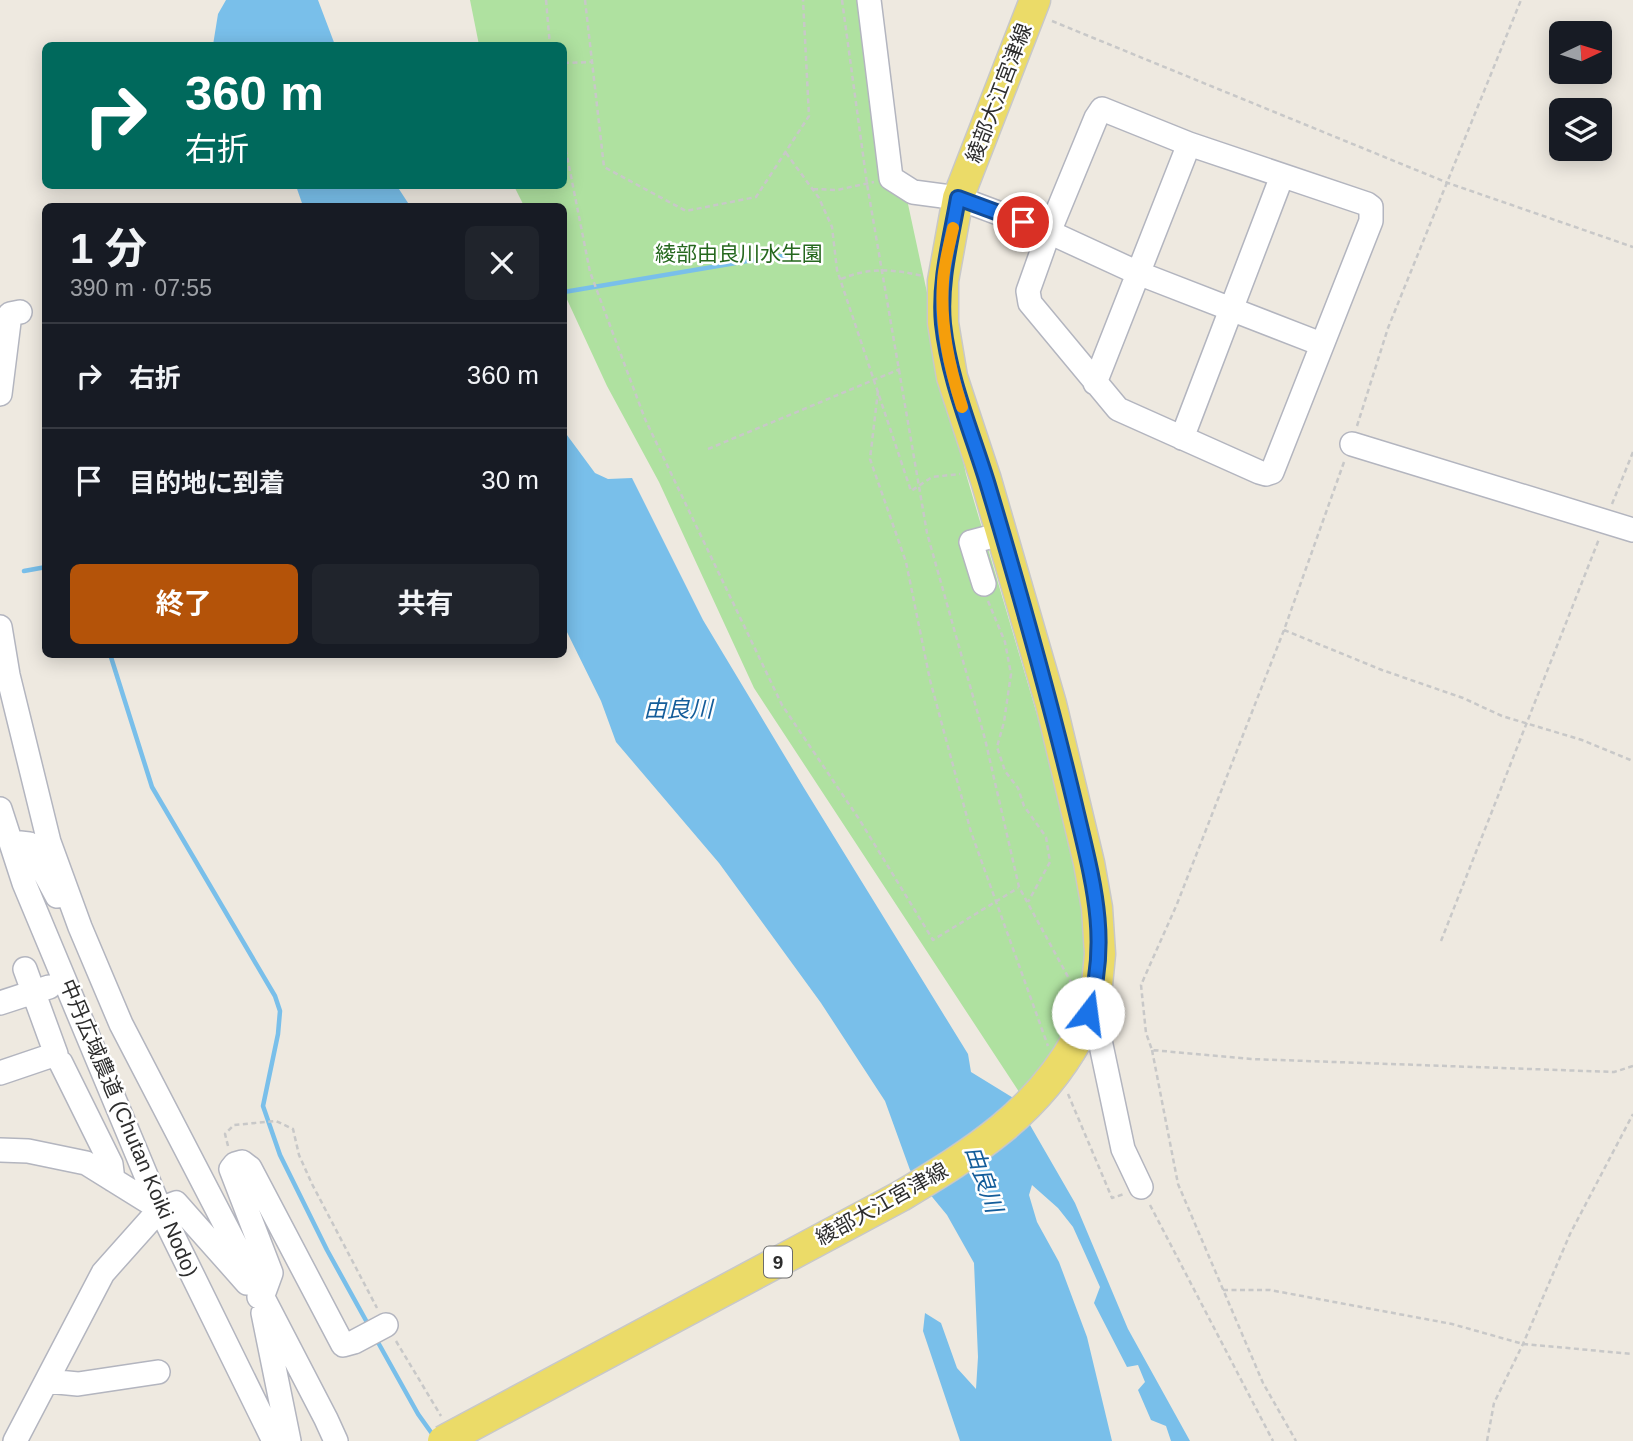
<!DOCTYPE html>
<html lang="ja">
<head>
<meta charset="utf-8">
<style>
	:root { --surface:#171b24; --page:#20242c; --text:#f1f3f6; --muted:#9ea1a6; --line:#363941; --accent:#b45309 }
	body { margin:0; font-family:Arial,"Noto Sans JP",sans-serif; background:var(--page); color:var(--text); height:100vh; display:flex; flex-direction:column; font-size:26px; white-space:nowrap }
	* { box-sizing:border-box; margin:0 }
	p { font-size:23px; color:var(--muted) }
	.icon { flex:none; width:38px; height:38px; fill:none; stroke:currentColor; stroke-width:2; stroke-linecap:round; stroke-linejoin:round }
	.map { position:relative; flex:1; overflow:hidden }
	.panel { position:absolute; left:42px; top:203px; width:525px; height:455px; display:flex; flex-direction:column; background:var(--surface); border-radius:10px; box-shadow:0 4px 18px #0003 }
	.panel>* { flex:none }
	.banner { position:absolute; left:42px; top:42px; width:525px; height:147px; border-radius:10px; box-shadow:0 4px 18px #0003; background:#00695c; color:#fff; overflow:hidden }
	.needle { width:46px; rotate:86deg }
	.fabs { position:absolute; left:1549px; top:21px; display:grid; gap:14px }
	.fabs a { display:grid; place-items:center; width:63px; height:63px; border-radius:10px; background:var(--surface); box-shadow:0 4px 18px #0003; font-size:35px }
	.pin { position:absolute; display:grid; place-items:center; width:60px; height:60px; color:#fff; margin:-30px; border:4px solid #fff; border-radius:50%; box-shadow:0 2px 7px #0007 }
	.me { position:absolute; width:77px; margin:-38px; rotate:15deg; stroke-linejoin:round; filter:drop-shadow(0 0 5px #0008) }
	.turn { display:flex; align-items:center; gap:24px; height:147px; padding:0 28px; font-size:32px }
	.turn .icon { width:91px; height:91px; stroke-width:2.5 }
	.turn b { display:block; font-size:49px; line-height:60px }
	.round { display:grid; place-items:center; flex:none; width:74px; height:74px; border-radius:10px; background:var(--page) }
	.headline { display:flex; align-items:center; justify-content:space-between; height:119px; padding:0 28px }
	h1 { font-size:42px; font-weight:700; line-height:52px }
	.primary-button { display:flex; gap:14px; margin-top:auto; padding:14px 28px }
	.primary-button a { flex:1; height:80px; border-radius:10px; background:var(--accent); color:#fff; font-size:28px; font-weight:700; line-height:80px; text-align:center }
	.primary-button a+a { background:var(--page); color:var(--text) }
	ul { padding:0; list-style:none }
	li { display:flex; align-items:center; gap:21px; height:105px; padding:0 28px; border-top:2px solid var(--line) }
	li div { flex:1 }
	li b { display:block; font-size:26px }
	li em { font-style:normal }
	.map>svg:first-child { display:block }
</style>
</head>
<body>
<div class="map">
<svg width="1633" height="1441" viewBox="0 0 1633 1441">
	<rect width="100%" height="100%" fill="#eee9e0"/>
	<path fill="#afe1a0" d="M470,0H881L888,111L966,474L1046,745L1079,876L1087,938L1084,999L1025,1101L754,688L659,482L607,386L564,293V206H524L514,186H564V46L479,45Z"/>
	<path fill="#79bfea" d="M226,0H318L335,45H213L218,14Z
		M296,186H397L410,206H303Z
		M564,431L595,473L608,479L632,478L703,620L804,788L968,1054L971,1072L1015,1099L1075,1203L1128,1329L1190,1441H1171L1166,1426L1151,1420L1138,1390L1145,1382L1138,1365L1127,1367L1094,1303L1100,1287L1073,1227L1058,1208L1032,1185L1029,1195L1037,1222L1059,1262L1087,1337L1112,1441H960L923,1331L925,1313L941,1323L957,1368L976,1389L978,1357L974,1263L947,1215L910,1170L885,1101L821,1003L719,863L616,742L601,701L564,626Z"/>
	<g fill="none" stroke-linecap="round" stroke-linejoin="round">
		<path stroke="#79bfea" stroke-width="4.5" d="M564,292L766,258L811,253
			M24,571L46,567
			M110,654L152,787L275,996L280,1011L278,1034L263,1106L280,1155L327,1250L369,1326
			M375,1337L418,1414L433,1435"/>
		<g stroke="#b3b5bf" stroke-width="26">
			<path id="minor" d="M869,0L891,178L913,192L958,198L1049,232L1138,273L1321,344
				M1102,109L1189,144L1367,204L1371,207V221L1272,472L1266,474L1259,472L1118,409L1030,303L1028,291L1049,232L1096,118Z
				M1095,383L1189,144
				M0,394L10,314L20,312
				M1182,438L1282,176
				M1352,444L1633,530
				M984,584L971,542L1001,534
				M0,627L8,675L49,842L80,927L121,1024L326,1419L336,1441
				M0,809L24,883L160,1209L274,1441
				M11,842L29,844L57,896
				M0,1003L49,987
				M1088,1013L1097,1026L1123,1149L1141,1187
				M61,1063L111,1164L113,1180
				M0,1073L56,1054L25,969
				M0,1150L28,1151L86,1163L160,1209
				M259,1297L263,1295L271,1273L231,1169L235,1164L242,1162L250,1168L343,1345L354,1342L386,1325
				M263,1313L289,1441
				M47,1381L78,1384L158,1372
				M15,1441L103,1273L160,1209L176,1203L247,1283"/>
		</g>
		<g stroke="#c8c8c8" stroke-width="33">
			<path id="major" d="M1035,0L958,198L943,281V323L952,377L986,480L1051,704L1089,863L1097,908L1100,954L1097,985L1078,1038"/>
		</g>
		<path stroke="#c8c8c8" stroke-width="2.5" stroke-dasharray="5 3.5" stroke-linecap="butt" d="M546,0L550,46
			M585,0L604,167L686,211L756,197L809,116L803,0
			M842,0L867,184L927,533L985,739L1019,887L1073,986
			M1052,21L1448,183L1633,247
			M564,63L592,62
			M564,141L590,272L645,419L782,705L859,819L933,940L1018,888
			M786,153L819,198L832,227L837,270L911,491L932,477L960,474
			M813,189L837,190L874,182
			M841,279C870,267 892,269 923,276
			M878,391L870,459L906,562L930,680L971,832L1048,1046
			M1357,426L1388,328L1521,0
			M708,449L900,369
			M1344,462L1284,630L1177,904L1141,985L1146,1033L1152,1050L1251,1059L1614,1072L1633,1066
			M1612,504L1633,452
			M988,601L1005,642L1011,674L1004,722L997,747L1005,771L1018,788L1024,806L1046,837L1050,862L1028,902
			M1284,630L1382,670L1463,698L1502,716L1582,740L1633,761
			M1441,941L1599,539
			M1152,1050L1178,1184L1263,1383L1296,1441
			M1068,1094L1112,1198L1124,1194
			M228,1146L225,1134L234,1125L276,1121L293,1129L299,1155L312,1184L377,1308
			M1150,1205L1273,1441
			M1223,1290H1270L1452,1324L1523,1344L1633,1354
			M396,1341L441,1416
			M1487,1441L1494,1403L1523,1344L1570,1234L1633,1114"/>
		<use href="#minor" stroke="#fff" stroke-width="23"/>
		<use href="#major" stroke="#ebdb68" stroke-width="30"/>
		<g stroke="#c8c8c8" stroke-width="33" stroke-linecap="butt">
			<path id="major-bridge" d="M443,1441L901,1196C974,1152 1036,1114 1078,1038"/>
		</g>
		<use href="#major-bridge" stroke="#ebdb68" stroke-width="30"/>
	</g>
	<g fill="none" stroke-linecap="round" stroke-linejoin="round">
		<g stroke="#114b97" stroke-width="18">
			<path id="route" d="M1023,222L958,198C951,239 939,282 943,324C949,379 971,430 987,482C1019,589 1049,696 1075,805C1092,878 1111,939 1088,1013"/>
		</g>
		<use href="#route" stroke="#1a73e8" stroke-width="12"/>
		<path stroke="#f59e0b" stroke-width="12" d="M953,228C949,246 944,264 943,282C940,325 949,366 962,407"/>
	</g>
	<g text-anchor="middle" stroke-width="5" stroke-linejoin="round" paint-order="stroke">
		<rect fill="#fff" stroke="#6c6c6c" stroke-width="2" x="764" y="1246.5" width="28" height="31" rx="5"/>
		<g font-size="19" font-weight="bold" fill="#2d2d2d">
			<text x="778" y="1269">9</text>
		</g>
		<g font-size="21" fill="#2d2d2d" stroke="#fff">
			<text transform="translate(999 93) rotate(-69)" y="7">綾部大江宮津線</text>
			<text transform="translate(129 1128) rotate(67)" y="7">中丹広域農道 (Chutan Koiki Nodo)</text>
			<text transform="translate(882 1204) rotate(-29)" y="7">綾部大江宮津線</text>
		</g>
		<g font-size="21" fill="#26681e" stroke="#fff">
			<text x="739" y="261">綾部由良川水生園</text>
		</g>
		<g font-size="23" font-style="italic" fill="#145d9a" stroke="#fff">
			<text x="678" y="717">由良川</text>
			<text transform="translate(984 1179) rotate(71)" y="8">由良川</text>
		</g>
	</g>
</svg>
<div class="fabs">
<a><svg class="needle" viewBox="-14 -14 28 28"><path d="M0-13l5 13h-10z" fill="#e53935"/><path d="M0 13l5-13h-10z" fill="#9ea1a6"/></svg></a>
<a><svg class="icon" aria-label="layers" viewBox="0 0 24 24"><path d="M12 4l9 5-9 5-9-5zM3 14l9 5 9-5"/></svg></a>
</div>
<div class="pin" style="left:1023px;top:222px;background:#d93025"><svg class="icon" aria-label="arrive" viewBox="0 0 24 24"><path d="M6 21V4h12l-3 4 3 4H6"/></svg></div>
<svg class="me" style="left:1088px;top:1013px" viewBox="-20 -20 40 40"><circle r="19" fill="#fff"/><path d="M0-13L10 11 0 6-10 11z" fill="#1a73e8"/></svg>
<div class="banner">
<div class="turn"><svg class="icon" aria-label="right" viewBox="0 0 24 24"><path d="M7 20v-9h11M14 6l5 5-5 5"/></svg><div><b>360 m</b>右折</div></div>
</div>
<section class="panel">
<div class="headline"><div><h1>1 分</h1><p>390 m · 07:55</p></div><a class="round"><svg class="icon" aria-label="close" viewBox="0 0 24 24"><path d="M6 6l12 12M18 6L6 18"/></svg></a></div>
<ul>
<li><svg class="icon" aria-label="right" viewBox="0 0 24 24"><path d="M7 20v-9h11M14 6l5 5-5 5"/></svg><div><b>右折</b></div><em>360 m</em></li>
<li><svg class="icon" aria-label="arrive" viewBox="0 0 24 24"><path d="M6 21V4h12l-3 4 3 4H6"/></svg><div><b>目的地に到着</b></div><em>30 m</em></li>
</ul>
<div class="primary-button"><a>終了</a><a>共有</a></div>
</section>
</div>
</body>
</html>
